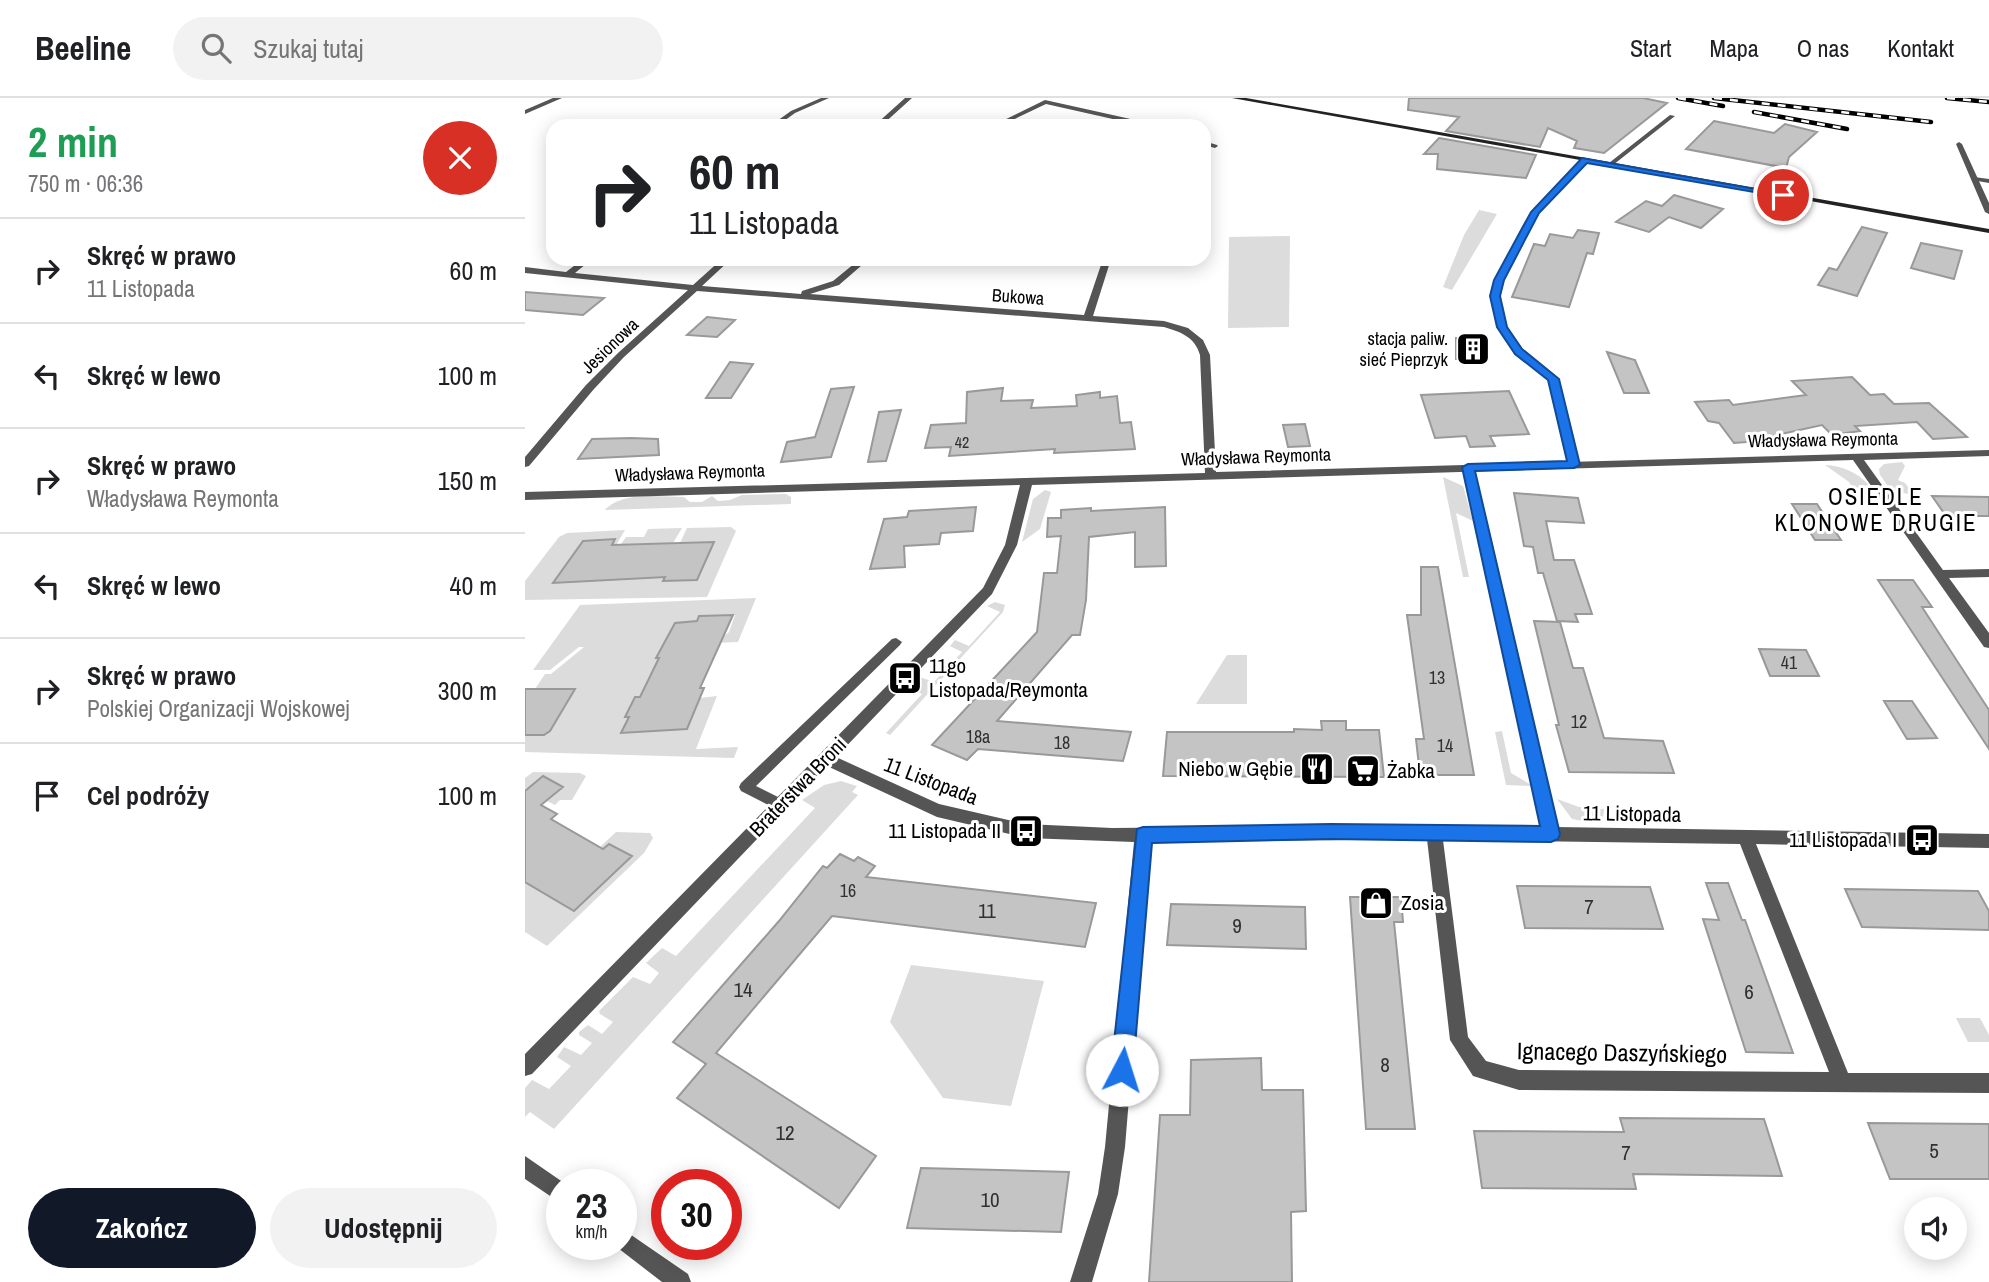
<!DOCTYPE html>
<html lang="pl">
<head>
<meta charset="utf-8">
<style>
	:root { --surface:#fff; --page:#f2f2f2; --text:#202124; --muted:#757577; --line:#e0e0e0; --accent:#111827 }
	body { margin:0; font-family:"Archivo Narrow",sans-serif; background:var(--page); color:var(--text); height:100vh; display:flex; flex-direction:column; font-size:26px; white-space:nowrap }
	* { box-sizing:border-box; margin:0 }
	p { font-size:23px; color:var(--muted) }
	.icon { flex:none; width:38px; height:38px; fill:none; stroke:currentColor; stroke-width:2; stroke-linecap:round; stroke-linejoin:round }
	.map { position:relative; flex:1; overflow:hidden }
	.side { display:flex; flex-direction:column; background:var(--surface); width:525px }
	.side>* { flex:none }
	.banner { position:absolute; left:21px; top:21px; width:665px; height:147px; border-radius:21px; box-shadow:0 4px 18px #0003; background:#fff; color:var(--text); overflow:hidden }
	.controls { position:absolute; left:1379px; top:1099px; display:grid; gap:14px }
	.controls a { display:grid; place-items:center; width:63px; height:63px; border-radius:50%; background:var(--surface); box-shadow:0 4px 18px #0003; font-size:35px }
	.speed { position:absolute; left:21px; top:1071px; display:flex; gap:14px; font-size:35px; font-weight:700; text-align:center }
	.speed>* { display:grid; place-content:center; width:91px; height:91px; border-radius:50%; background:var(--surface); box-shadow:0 4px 18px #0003; line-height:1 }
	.speed small { font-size:18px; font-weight:400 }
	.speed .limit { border:10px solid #d22; background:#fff; color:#111 }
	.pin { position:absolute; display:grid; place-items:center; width:60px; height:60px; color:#fff; margin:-30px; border:4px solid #fff; border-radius:50%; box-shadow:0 2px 7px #0007 }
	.me { position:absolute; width:77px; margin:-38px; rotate:5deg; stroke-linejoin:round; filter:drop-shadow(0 0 5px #0008) }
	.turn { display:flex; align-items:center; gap:24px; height:147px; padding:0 28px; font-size:32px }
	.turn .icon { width:91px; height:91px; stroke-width:2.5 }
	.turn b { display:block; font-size:49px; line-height:60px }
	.round { display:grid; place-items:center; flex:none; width:74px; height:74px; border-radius:37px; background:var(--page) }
	.head { display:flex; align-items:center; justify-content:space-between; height:119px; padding:0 28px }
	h1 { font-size:42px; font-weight:700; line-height:52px; color:#1e9e55 }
	.cta { display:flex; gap:14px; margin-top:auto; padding:14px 28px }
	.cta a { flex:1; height:80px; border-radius:42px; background:var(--accent); color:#fff; font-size:28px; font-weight:700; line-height:80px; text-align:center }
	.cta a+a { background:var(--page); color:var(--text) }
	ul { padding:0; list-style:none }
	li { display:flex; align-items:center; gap:21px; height:105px; padding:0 28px; border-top:2px solid var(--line) }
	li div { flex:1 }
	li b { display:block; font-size:26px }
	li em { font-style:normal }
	header { display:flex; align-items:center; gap:42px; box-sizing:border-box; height:98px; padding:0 35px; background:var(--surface); border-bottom:2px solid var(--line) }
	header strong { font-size:33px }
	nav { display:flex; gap:38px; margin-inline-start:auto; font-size:24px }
	.search { width:490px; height:63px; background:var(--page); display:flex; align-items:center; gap:18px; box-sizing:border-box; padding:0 24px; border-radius:38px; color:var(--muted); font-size:26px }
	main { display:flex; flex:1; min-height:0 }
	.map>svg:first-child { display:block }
</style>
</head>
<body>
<header>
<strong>Beeline</strong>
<div class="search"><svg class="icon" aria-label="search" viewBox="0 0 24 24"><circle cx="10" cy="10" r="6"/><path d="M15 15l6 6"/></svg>Szukaj tutaj</div>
<nav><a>Start</a><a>Mapa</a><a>O nas</a><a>Kontakt</a></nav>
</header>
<main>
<section class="side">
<div class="head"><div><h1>2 min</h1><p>750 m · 06:36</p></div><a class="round" style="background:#d93025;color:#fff"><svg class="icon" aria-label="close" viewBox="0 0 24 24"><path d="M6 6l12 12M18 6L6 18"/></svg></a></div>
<ul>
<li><svg class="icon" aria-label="right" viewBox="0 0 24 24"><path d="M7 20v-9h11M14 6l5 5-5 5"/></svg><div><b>Skręć w prawo</b><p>11 Listopada</p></div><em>60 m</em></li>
<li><svg class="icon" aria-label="left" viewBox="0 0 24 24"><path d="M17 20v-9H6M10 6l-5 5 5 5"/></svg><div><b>Skręć w lewo</b></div><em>100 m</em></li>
<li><svg class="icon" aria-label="right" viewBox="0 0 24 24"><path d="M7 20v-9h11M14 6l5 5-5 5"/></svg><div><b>Skręć w prawo</b><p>Władysława Reymonta</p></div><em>150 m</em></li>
<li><svg class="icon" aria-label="left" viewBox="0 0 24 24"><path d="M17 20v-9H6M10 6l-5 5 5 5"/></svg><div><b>Skręć w lewo</b></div><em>40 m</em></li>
<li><svg class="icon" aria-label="right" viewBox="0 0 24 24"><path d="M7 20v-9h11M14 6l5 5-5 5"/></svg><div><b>Skręć w prawo</b><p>Polskiej Organizacji Wojskowej</p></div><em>300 m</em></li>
<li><svg class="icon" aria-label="arrive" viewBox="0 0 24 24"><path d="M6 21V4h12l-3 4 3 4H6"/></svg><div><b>Cel podróży</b></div><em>100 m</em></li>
</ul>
<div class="cta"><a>Zakończ</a><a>Udostępnij</a></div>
</section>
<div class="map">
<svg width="1464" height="1184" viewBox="0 0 1464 1184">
	<rect width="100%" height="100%" fill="#fff"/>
	<path fill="#dcdcdc" d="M954,112L972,116L927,192L918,189L939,137Z
		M765,138L764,229L703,230L704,139Z
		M1377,364L1380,368L1373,382L1380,385L1390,398L1365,391L1355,377L1354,371L1359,366Z
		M1300,367C1318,368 1331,374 1343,386L1338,393L1345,404H1336L1324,384Z
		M918,379L938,388L948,423L931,415L944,479H938Z
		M520,392L526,394L515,431L497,444L508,401Z
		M261,396L266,399V406L80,412C97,393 136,399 159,399L165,404H177L187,398L193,403L205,402L217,397Z
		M206,429L211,433L182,499L0,502V483L34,439L42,435L100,432L90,449L85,450L90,442L58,443L29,485L140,479L139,483L172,482L189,444L155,445L162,430Z
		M157,430L148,445L96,446L101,439H119L123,431Z
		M231,500L213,544L191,545L204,534L210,517L174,518L172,523L150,525L131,559L134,560L115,599H110L101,619H104L96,634L161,631L175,600L192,598L171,651L213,649L209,660L0,654V637H19L25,633L50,592L10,591L20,576H26L59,549H54L25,572H8L55,507Z
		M470,504L480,507L478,514L365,637L361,635L397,596L385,590L395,579L409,584L437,554L425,548L430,542L444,548L475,514L462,508Z
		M702,557H722V606H671Z
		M977,633L986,675L1008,688L981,687L970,634Z
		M8,674L55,675L61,678L47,702H35L30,707L22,703L38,688L18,678L0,693V680Z
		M316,683L332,688L327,694L333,697L29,1031L5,1014L0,1019V990L7,982L24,991L46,968L32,959L39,949L56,957L67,945L54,937V934L63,927L77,936L88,924L75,916L74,913L108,879L125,886L134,875L121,865L137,850L151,858L290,710L277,702L299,687Z
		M1032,701L1054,709L1079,711L1078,720L1069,725L1047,721Z
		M91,734L125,735L128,740L119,755L22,848L0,834V784L106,758L84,746L78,751L75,749Z
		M386,867L519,883L486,1008L418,1000L365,924Z
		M1431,920H1455L1464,937V944H1443Z"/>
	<path fill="#c4c4c4" stroke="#999" stroke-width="2" d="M884,0H1118L1142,5L1079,55L1049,50L1052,43L1023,30L1015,49L921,33L934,19L883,12Z
		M1189,23L1249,35L1260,26L1292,34L1264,59L1261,70L1161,51Z
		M914,40L1011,57L1001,80L912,71L913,56H899Z
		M1149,97L1198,111L1176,130L1144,119L1124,134L1091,124L1121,103L1137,108Z
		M1337,129L1362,135L1332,198L1293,187L1304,170L1312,172Z
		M1053,132L1074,135L1068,156L1062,155L1044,209L987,199L1009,146L1020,148L1025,136L1048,140Z
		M1396,145L1437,153L1429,181L1386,170Z
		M0,194L79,200L58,217L0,212Z
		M182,219L210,222L192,239L162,237Z
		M931,240L959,242V262L931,261Z
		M1082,254L1110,262L1124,295H1099Z
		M205,264L228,266L206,300H181Z
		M1327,279L1345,297L1359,296L1369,306L1404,305L1442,339L1408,341L1392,324L1330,328L1335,333L1307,337L1297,327L1234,341L1236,343L1209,345L1194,325L1183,323L1170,304L1204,302L1208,307L1281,297L1267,283Z
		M329,289L306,359L256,364L262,344L290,339L306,291Z
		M478,290L476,303L508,302L506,310L552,308L551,297L575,294V300L592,298L595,325L606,324L610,351L529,355L530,351L424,358L426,349L400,350L406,327L441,325L442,294Z
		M984,293L1004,336L965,338L970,348L945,349L941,338L910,340L896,297Z
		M376,312L361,363L343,364L354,314Z
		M780,326L785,348L763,349L758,327Z
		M106,340L133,341L134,357L53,361L67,341Z
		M989,395L1053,400L1059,425L1021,423L1029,462H1049L1067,516H1050L1053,524L1032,523L1018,475H1013L1008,449L999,448Z
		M1407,398L1464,399V418H1421Z
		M1267,406H1292L1316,442H1290Z
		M451,409L448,433L416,435L414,446L379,448L380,469L345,471L359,421L382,419L384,413Z
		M640,409L641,468L610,469V434L564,439L561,502L555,537H547L472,623L606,634L598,663L453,651L442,662L407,647L512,534L519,475H532L536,438L522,439L523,420H536V412L566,410V413Z
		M90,441L87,447L189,444L172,482L138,483L140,479L28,485L58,443Z
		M896,469H913L949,677H895L891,641H899L882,517H896Z
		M1353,482H1388L1407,509H1397L1464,612V651Z
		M208,517L175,590H179L162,631L96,635L104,619H100L110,599H115L134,560H131L150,525L172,523L174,518Z
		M1009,523L1035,524L1048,570H1058L1079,640L1138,643L1149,675L1044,674L1031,627H1034Z
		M1234,551L1281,552L1294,578H1245Z
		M0,591H50L25,633L19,637H0Z
		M1359,603H1387L1412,640L1382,641Z
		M796,623H821V632H854L859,679L638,678L642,634H769V631L797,632Z
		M18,678L38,689L16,707L32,716L26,721L78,751L84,746L107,758L49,813L0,784V693Z
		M315,756L329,763L333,759L350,768L341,779L571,805L560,849L307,818L191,955L351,1058L314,1110L152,1000L181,966L148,944L254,823L298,768L302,770Z
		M1181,785H1203L1217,822H1220L1268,955L1221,954L1178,821L1194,822Z
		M992,788L1125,789L1138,831L1000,830Z
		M1320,791L1453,793L1464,813V832L1337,829Z
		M825,799H876L878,824H869L890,1031H841Z
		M646,806L780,809L781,851L642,847Z
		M736,960L737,992H778L781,1113L766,1114L767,1184H624L635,1017H665L666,962Z
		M1095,1020L1239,1021L1257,1078L1108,1076L1111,1091L957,1090L949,1033L1099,1034Z
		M1343,1025L1464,1026V1081H1365Z
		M396,1070L544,1074L536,1134L382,1130Z"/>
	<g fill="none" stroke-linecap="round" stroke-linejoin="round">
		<path fill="#555" fill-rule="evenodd" d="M1145,17L1150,18L1088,67H1084V65Z
			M1058,61L1063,62L1013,115L1003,129L978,182L974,198L981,229L988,240L996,251L1033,281L1054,367L1049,370L1044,367L1025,282L990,255L981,243L973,229L966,198L970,182L997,129L1008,113Z
			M1449,79L1464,81V85L1447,82L1446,81Z
			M943,366L948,369L1033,736L1031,740L1026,742L1021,740L1019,736L938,369Z
			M371,540L377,544L375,547L231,688L261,703L263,707L261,711L256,713L251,711L216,693L214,689L216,685L367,541Z"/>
		<path fill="#555" fill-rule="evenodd" d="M28,0H37L0,16V12Z
			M296,0H304L270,15L252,28H245L266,13Z
			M380,0H387L356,28H349Z
			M520,2L628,26L631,28H619L521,6L475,28H467Z
			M679,43L692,47L693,48L690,50L679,47Z
			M1434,44L1437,46L1464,105V116L1460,114L1431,46Z
			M58,161H67L50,175L168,187L197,161H206L177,188L276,196L277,193L308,183L335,161H344L314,187L285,196L559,217L578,161H586L568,218L639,223L663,230L678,242L685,257L691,374L1464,352V358L1339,362L1418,472L1464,471V479L1424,480L1464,535V550L1459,549L1328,362L507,387L492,447L467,496L311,659L414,706L501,726L587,730L909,727L1464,736V750L1231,746L1323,975H1464V995L994,992L948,978L925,942L902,741L625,744L600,1049L593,1096L567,1184H545L573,1096L580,1049L609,744L501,740L412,719L302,668L7,976L0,978V956L458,490L480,447L495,387L0,402V394L680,375L675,257C670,239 656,234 639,229L172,193L99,259L69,291L4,368L0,369V359L61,287L93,255L163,192L0,175V169L41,174ZM918,742L1215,746L1304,974L994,972L961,963L943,939Z
			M0,1058L42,1087H37V1106L0,1081Z
			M96,1130L163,1176L166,1184H137L89,1147L96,1146Z"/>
		<path fill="#222" fill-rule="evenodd" d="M707,0H721L1464,131V135Z"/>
		<g stroke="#000" stroke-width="4.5">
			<path id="rail" d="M1153,0L1198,8
				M1189,0L1406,24
				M1422,0L1464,4
				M1229,14L1322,31"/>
		</g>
		<use href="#rail" stroke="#fff" stroke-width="2.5" stroke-dasharray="8" stroke-linecap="butt"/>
	</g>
	<path fill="#1a73e8" stroke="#114b97" stroke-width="2" d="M1057,60L1263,97L1258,99L1062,65L1014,115L979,182L975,198L982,229L997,251L1034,281L1055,367L1049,370L950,373L1035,736L1033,741L1026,744L806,741L627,745L608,972L605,980L597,983L589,980L586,972L612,731L618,729L806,726L1015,728L937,369L943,366L1042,363L1023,282L990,256L972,229L965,198L969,182L1006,114Z"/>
	<defs>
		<g id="building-square" transform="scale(1.75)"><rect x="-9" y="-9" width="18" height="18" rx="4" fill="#000" stroke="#fff"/><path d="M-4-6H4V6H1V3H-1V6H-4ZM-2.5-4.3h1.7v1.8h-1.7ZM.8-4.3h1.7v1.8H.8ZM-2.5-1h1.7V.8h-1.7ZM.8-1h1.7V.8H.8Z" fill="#fff"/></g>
		<g id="bus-square" transform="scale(1.75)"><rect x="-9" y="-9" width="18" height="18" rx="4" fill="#000" stroke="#fff"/><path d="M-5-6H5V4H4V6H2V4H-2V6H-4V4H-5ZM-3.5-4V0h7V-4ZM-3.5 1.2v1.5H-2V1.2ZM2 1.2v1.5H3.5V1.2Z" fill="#fff"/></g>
		<g id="restaurant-square" transform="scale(1.75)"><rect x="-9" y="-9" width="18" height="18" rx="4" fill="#000" stroke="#fff"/><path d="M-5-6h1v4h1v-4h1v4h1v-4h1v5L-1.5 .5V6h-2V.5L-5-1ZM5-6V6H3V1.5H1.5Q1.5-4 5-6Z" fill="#fff"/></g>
		<g id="supermarket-square" transform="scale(1.75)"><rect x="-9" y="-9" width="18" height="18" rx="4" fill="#000" stroke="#fff"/><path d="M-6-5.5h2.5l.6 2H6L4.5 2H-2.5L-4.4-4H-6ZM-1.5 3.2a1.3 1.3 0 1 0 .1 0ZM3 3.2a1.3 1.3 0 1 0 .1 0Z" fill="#fff"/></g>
		<g id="shop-square" transform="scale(1.75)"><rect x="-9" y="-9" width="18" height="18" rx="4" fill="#000" stroke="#fff"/><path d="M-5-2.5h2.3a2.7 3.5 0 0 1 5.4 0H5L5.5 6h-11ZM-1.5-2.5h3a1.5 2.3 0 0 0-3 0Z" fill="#fff"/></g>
	</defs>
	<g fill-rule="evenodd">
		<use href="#building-square" x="948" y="251"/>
		<use href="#bus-square" x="380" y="580"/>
		<use href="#restaurant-square" x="792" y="671"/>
		<use href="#supermarket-square" x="838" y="673"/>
		<use href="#bus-square" x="501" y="733"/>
		<use href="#bus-square" x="1397" y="742"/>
		<use href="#shop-square" x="851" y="805"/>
	</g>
	<g text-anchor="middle" stroke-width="6" stroke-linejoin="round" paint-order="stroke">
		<g font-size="16" fill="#313131">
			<text x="437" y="350">42</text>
		</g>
		<g font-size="18" fill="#000" stroke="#fff">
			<text transform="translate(493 199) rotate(4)" y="6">Bukowa</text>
			<text transform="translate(85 248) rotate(-44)" y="6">Jesionowa</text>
			<text transform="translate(1298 342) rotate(-1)" y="6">Władysława Reymonta</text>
			<text transform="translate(731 359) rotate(-2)" y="6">Władysława Reymonta</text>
			<text transform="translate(165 375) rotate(-2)" y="6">Władysława Reymonta</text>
		</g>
		<g font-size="18" fill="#000" stroke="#fff" text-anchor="end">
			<text x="923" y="247">stacja paliw.<tspan x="923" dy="21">sieć Pieprzyk</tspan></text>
		</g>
		<g font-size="18" fill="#313131">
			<text x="1264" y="571">41</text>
			<text x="912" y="586">13</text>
			<text x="1054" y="630">12</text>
			<text x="453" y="645">18a</text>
			<text x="537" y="651">18</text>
			<text x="920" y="654">14</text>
			<text x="323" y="799">16</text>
		</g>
		<g font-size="21" fill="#000" stroke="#fff" text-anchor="start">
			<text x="404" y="575">11go<tspan x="404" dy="24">Listopada/Reymonta</tspan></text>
			<text x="768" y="678" text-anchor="end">Niebo w Gębie</text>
			<text x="862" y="680">Żabka</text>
			<text x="476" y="740" text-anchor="end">11 Listopada II</text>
			<text x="1372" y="749" text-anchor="end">11 Listopada I</text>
			<text x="876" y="812">Zosia</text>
		</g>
		<g font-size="21" fill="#000" stroke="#fff">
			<text transform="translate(406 683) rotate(21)" y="7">11 Listopada</text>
			<text transform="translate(273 689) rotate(-46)" y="7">Braterstwa Broni</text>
			<text transform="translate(1107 716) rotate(1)" y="7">11 Listopada</text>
		</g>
		<g font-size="21" fill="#313131">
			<text x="1064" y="816">7</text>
			<text x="462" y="820">11</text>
			<text x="712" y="835">9</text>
			<text x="218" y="899">14</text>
			<text x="1224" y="901">6</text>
			<text x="860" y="974">8</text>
			<text x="260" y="1042">12</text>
			<text x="1409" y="1060">5</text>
			<text x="1101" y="1062">7</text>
			<text x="465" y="1109">10</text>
		</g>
		<g font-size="23" letter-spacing="2" fill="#000" stroke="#fff">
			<text x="1351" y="407">OSIEDLE<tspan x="1351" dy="26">KLONOWE DRUGIE</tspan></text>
		</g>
		<g font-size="24" fill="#000" stroke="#fff">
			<text transform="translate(1097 955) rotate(1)" y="8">Ignacego Daszyńskiego</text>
		</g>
	</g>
</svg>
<div class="controls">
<a><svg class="icon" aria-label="sound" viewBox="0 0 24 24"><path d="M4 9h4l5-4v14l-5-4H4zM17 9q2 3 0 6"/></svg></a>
</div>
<div class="speed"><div>23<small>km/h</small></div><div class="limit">30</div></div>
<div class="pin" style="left:1258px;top:97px;background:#d93025"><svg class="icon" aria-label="arrive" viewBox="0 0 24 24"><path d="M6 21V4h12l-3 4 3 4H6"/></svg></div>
<svg class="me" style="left:597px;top:972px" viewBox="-20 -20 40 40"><circle r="19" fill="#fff"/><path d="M0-13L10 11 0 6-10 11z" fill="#1a73e8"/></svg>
<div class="banner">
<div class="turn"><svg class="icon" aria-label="right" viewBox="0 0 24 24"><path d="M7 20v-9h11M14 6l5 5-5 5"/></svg><div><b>60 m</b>11 Listopada</div></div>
</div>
</div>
</main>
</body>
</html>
